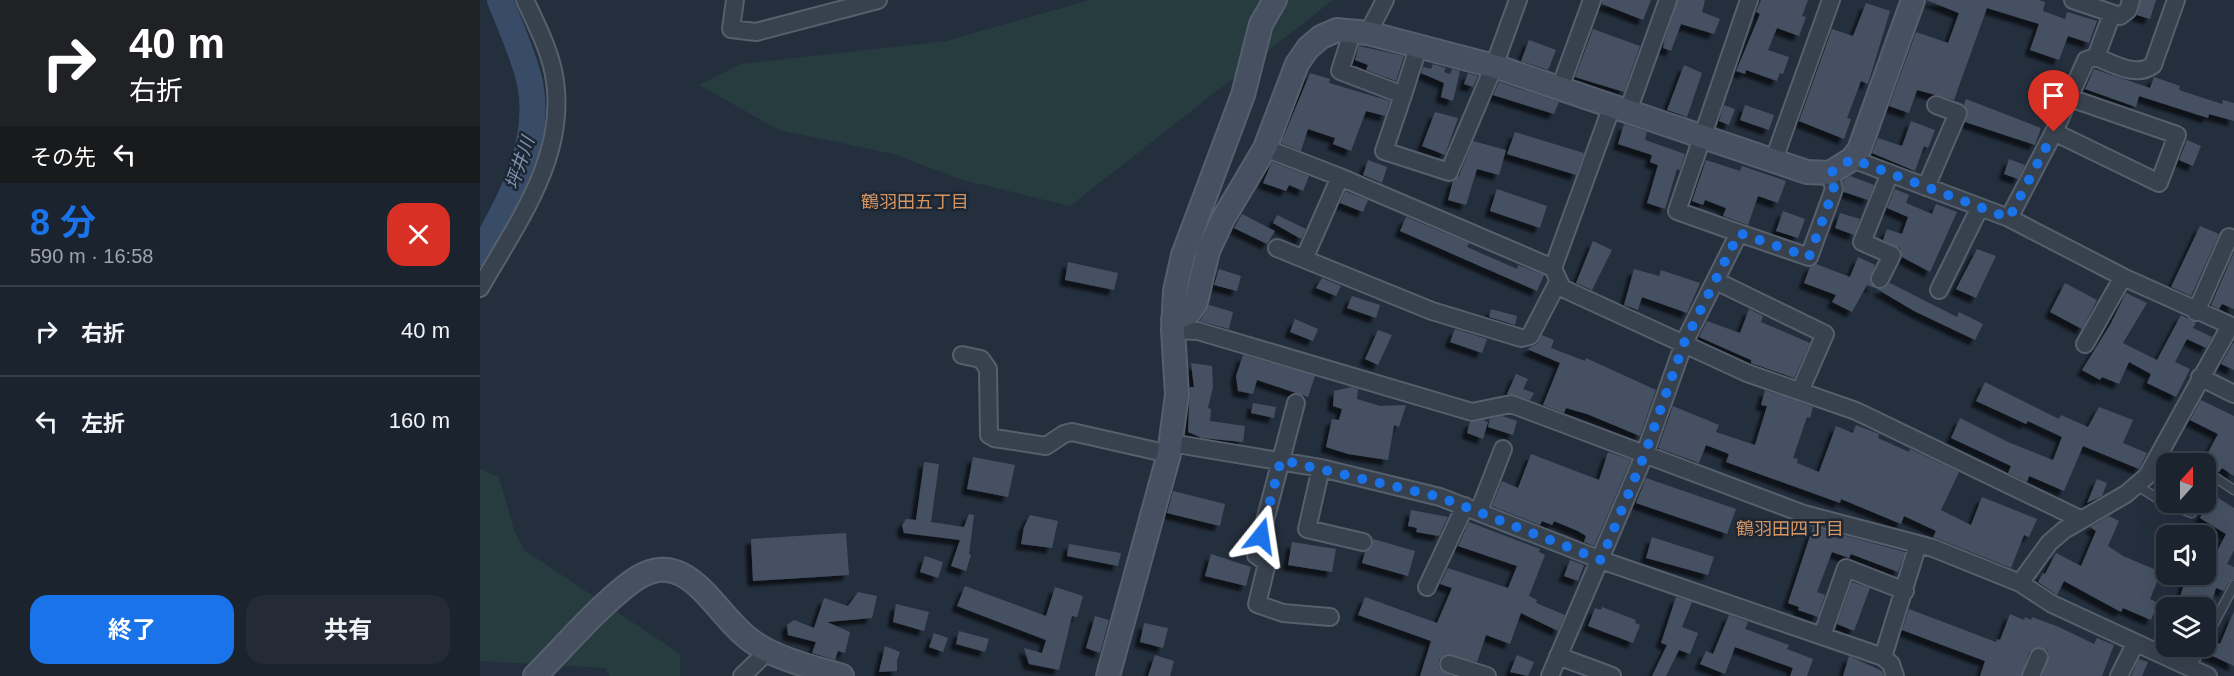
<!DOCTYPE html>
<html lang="ja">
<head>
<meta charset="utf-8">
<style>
	:root { --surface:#1b232e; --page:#242b36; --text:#f1f3f6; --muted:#a0a4aa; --line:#39404a; --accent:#1a73e8 }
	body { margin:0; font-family:Helvetica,"Noto Sans JP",sans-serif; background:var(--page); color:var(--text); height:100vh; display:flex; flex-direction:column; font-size:22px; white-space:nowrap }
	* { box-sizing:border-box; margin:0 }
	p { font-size:20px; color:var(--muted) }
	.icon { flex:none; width:33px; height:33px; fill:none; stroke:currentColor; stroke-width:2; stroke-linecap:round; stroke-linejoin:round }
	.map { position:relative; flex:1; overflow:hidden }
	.details { display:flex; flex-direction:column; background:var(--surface); width:480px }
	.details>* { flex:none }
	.guide { background:#202124; color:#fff; overflow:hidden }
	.needle { width:39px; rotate:21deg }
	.controls { position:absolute; left:1676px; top:453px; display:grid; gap:12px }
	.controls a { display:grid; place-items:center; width:60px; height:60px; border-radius:12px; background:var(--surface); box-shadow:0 6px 24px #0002,0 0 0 2px var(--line); font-size:30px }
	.pin { position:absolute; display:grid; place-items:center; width:51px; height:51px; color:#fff; margin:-62px -26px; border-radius:50% 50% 50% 0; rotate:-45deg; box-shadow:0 0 6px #0007 }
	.pin .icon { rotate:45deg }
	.me { position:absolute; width:66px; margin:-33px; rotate:15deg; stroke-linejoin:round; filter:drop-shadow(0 0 4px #0008) }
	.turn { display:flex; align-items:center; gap:21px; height:126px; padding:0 30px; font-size:27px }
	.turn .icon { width:78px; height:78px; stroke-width:2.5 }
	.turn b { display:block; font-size:42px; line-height:51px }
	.then { display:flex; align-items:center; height:57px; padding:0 30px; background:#0003; gap:12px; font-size:22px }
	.round { display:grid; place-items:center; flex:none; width:63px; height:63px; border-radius:18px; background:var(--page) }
	.summary { display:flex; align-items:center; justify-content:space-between; height:102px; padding:0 30px }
	h1 { font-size:36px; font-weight:700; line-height:45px; color:var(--accent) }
	.primary-button { display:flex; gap:12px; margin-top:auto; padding:12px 30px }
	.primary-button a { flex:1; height:69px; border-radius:18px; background:var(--accent); color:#fff; font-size:24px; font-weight:700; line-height:69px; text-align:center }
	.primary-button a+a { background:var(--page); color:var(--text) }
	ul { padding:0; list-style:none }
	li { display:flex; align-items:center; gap:18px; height:90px; padding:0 30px; border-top:2px solid var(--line) }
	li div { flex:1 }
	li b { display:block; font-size:22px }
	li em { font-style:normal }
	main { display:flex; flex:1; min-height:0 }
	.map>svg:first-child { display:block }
</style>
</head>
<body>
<main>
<section class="details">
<div class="guide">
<div class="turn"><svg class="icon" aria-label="right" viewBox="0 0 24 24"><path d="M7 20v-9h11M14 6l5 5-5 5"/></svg><div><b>40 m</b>右折</div></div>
<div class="then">その先<svg class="icon" aria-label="left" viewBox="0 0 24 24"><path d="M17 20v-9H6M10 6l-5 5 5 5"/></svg></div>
</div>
<div class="summary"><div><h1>8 分</h1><p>590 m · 16:58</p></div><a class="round" style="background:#d93025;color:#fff"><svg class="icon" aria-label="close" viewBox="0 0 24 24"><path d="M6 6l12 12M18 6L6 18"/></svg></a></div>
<ul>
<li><svg class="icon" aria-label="right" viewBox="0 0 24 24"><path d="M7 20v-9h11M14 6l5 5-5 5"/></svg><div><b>右折</b></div><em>40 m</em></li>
<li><svg class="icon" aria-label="left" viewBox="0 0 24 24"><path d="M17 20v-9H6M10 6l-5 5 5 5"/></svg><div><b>左折</b></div><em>160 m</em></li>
</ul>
<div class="primary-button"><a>終了</a><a>共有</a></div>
</section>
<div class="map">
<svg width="1754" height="676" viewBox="0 0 1754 676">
	<defs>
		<filter id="shadow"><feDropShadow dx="-5.5" dy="5.5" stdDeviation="1.5" flood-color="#0009"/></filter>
	</defs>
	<rect width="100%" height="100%" fill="#242f3e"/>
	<path fill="#263c3f" d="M610,0H853L590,206L483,180L413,154L299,130L219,85L261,64L466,41Z
		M0,469L19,477L34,530L44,550L200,654V676H130L125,668L0,661Z"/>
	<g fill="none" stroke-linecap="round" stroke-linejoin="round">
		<path stroke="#394c67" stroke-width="26" d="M0,253C30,204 62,141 50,83C44,55 30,26 20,0"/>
	</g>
	<path fill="#455162" filter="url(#shadow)" d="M1122,0H1171L1163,20L1122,4Z
		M1198,0H1225L1222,12L1240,19L1234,34L1201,24L1191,51L1183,48L1184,42Z
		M1281,0H1328L1322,16L1326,17L1319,36L1297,28L1288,50L1309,57L1303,74L1300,73L1297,81L1266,70L1265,74L1256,71L1280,14L1276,12Z
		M1446,0H1559L1565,2L1563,11L1585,19L1587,12L1617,21L1609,43L1588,36L1579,60L1550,50L1559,24L1507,8L1474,100L1437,90L1429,113L1409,106L1436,32L1468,43L1479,13Z
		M1661,0H1676L1670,19L1657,15Z
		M1386,3L1410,11L1388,84L1381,81L1367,118L1371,119L1364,139L1319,121L1352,29L1373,36Z
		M1113,29L1160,46L1144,92L1095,77Z
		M1049,40L1076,50L1068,70L1041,61Z
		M879,46L924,56L916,81L886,70L888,65L875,60Z
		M953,64L966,68L964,72L970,74L972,69L980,71L973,101L961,97L964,83L941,73L943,67L951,69Z
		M1204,65L1222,73L1207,117L1187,110Z
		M1614,69L1670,88L1674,77L1700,86L1699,90L1742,104L1743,100L1754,103V121L1729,114L1728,118L1659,96L1656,107L1605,89Z
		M830,73L850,79L849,83L910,101L905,116L886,111L871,151L853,144L855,138L828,129L821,151L801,143Z
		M988,73L998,76L993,87L984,84Z
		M1019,82L1079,102L1074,114L1016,96L1013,95Z
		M1486,99L1561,128L1555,145L1485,122L1488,112L1484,104Z
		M1244,105L1255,109L1249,125L1239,121Z
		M1265,105L1294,115L1289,130L1260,120Z
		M955,112L978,118L965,155L942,146Z
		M1431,121L1455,130L1448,148L1444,146L1435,171L1392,153L1398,138L1422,146Z
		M1144,124L1167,132L1165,140L1205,154L1200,170L1197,169L1185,209L1167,203L1178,165L1170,162L1172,155L1138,144Z
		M1035,132L1104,153L1096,175L1027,154Z
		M1707,140L1721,146L1713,166L1699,160Z
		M993,141L1026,150L1019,175L997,169L986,205L968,200L973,181L979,176Z
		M1529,159L1545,165L1538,179L1524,174Z
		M888,160L907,167L902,183L883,175Z
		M1226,160L1260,171L1262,166L1306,181L1298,203L1278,196L1268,225L1243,216L1246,208L1225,200L1223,205L1212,201Z
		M792,162L829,176L823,191L809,185L806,191L783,183Z
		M1370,176L1394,185L1388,200L1364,192L1363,181Z
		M1017,189L1067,206L1060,228L1010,211Z
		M1415,189L1429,195L1426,203L1452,214L1456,204L1477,212L1450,272L1422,257L1420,248L1403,240L1407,229L1422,234L1428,217L1407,208Z
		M865,191L888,200L883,212L860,203Z
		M1303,211L1325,219L1318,238L1296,231Z
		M1360,213L1380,219L1374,235L1355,228Z
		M762,214L795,231L787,244L754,228Z
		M797,215L826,229L821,239L793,223Z
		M926,217L989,243L987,247L1037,269L1038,265L1064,275L1057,291L920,231Z
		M1720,226L1739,234L1711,296L1691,287Z
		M1113,241L1132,250L1112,290L1096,283Z
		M1497,249L1516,256L1496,298L1476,289Z
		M1754,252V309L1742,304L1739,309L1731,305Z
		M1378,257L1395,265L1390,279L1395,288L1387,285L1372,312L1352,302L1356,295L1324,283L1330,267L1336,264L1370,277Z
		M588,262L638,273L634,290L585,280Z
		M739,269L761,276L757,291L734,285Z
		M1154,269L1179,276L1181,270L1220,283L1207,313L1162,297L1158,310L1144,305Z
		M842,278L861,286L856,296L836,288Z
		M1410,283L1477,317L1479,312L1503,324L1495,340L1434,311L1397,289L1405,288Z
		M1585,283L1617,300L1602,329L1570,312Z
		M1646,293L1667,303L1643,343L1677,360L1701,315L1716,323L1713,328L1732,337L1726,348L1707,339L1695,362L1710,369L1696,397L1667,383L1671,374L1649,362L1639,384L1622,377L1620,380L1602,370L1630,325Z
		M872,296L900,305L896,318L867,308Z
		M729,305L753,312L749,329L720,321Z
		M1011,309L1037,316L1035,325L1009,317Z
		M1269,309L1283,316L1281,322L1330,343L1314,378L1271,363V360L1219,337L1227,321L1260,333Z
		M815,319L838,329L833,341L810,332Z
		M975,329L1007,339L1002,353L970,342Z
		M898,330L912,335L898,365L885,359Z
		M1062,335L1074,340L1071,348L1105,361L1106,358L1176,390L1160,436L1107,414L1086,408L1084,413L1063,405L1080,363L1047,349L1057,344Z
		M1753,343H1754V370L1741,364Z
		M763,355L835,376L828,397L777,380L773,394L758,391L756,376Z
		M711,363L732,366L733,387L728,408L731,409L730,421L765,426L763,442L722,438L708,432L710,387H714Z
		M1036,374L1048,379L1043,389L1054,393L1050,400L1027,394Z
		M1505,382L1579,419L1581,415L1608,427L1619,407L1653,420L1643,443L1667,453L1659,469L1603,446L1584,491L1549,476L1547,482L1528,473L1531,466L1471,438L1480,418L1528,442L1573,460L1582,437L1548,421L1546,424L1496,401Z
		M872,387L878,389L877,399L900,406L926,405L919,427L914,425L908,460L868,454L846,447L852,419L859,420L862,409L853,406L854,391Z
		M1285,390L1333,407L1330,418L1327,417L1313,458L1318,459L1317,463L1339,472L1356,426L1373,433L1376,425L1399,434L1398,438L1429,452L1430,449L1479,472L1461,510L1491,525L1502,497L1557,519L1549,537L1544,535L1531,568L1456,538L1453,537L1456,531L1424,516L1421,524L1361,499L1360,503L1246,462L1249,454L1226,445L1219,463L1178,448L1193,406L1239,425L1236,432L1275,445L1287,406L1281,405Z
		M1721,400L1754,416V476L1742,468L1739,472L1733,473L1730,478L1732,483L1727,491L1754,508V550L1747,564L1754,567V579L1749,582L1744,591L1736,588L1730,608H1709L1698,604L1707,574H1725V555L1733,559L1746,534L1720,518L1725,509V458L1738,434L1710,420Z
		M773,403L796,407L794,418L771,413Z
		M1022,416L1037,421L1033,435L1008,427L1010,419Z
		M1003,420L1008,422L1003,439L987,433L990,422Z
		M1128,452L1151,460L1114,546L1104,542L1106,536L1098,531L1074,521L1072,525L1062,521L1060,525L1012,506L1022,481L1038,488L1051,454L1119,480Z
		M493,457L535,465L528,497L487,489Z
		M444,462L459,464L451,522L484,527L489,514L494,515L489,554L491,555L486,571L471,566L480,540L424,533L422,526L426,519L436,520Z
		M1166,478L1256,509L1247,534L1156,503Z
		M1617,479L1627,483L1622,496L1607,503Z
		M693,491L745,504L740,526L687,513Z
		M931,510L968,517L959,536L936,532L937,528L928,526Z
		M550,515L578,521L572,548L541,544L544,527Z
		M1629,516L1639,521L1628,546L1643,556L1681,572L1670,599L1678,603L1671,620L1643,608L1641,612L1584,581L1577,595L1558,582L1563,573L1565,574L1576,553L1601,566L1616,531L1610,527Z
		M989,522L1060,549L1059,552L1065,555L1049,596L1057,600L1056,603L1085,615L1078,631L1041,613L1030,644L1006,635L997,662L966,654L959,660V667L962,671L972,676H940L951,641L878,615L885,597L957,623L972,588L960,584L968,568L1028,588L1037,566L978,546Z
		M1333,527L1425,552L1418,572L1371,554L1369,558L1352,552L1337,592L1345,595L1338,617L1318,610L1319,607L1308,603Z
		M366,533L369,575L273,581L271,539Z
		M1172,537L1234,557L1228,575L1166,558Z
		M893,539L935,551L928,576L882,563L885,552L893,545Z
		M812,542L856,549L852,572L808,565Z
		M589,544L641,553L638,566L587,556Z
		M731,554L771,567L766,586L725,576Z
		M445,556L463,562L458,578L440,572Z
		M1090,560L1104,565L1098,581L1084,576Z
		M1372,582L1390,588L1374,631L1357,624Z
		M485,586L566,616L575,587L603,596L597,617L592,616L579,670L549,664L544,648L562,653L566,640L477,606Z
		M378,592L397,596L392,618L347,622L370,632L365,653L358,651L355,660L332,653L336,642L308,635L307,625L314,620L334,628L344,598L368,606Z
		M1196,597L1212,602L1202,627L1218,633L1210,654L1199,650L1186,676H1172L1187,645L1181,643Z
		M416,604L449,612L444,631L413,622Z
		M1122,607L1156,620L1155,623L1160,625L1153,643L1108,626L1115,608L1121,610Z
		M1429,609L1516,642L1517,639L1520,640L1530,614L1544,620L1545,617L1551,620L1552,617L1579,627L1614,644L1617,638L1634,645L1622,676H1562L1569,655L1567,650L1558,647L1549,653L1541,676H1500L1505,661L1422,630Z
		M1754,611V666L1726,653L1732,640L1740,644Z
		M1249,615L1268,622L1265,629L1309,645L1307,649L1333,659L1327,676H1310L1313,668L1255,647L1245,674L1220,664L1226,651L1233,654Z
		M615,616L629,620L620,653L606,648Z
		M664,623L688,628L683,648L660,642Z
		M479,631L509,639L505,652L476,644Z
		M454,633L468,638L463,652L449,647Z
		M405,646L420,652L417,660V671L399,672Z
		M675,655L694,661L690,676H668Z
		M1037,655L1054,662L1048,676L1030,672Z
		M1369,656L1402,671L1404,676H1363Z
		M1659,659L1668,662L1662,676H1651Z"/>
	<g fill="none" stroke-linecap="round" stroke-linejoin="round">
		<g stroke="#565f6c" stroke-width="11">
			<path id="lane" d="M1736,478L1754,490
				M1656,485L1685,503L1712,513
				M1725,641L1754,585
				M1711,668L1722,646"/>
		</g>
		<g stroke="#565f6c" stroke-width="20">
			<path id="street" d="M255,0L251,29L276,32L398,0
				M1593,0L1640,16L1648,10L1651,0
				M1632,14L1616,57C1634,64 1656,78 1673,65L1696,0
				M873,30L860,71L923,95L939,45
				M888,33L905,0
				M1080,88L1112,0
				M923,95L904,151L969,172L1014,66L1038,0
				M1132,106L1073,268L1082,288L1267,373L1376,411L1600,519
				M1148,111L1188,0
				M1574,132L1679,183L1697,135L1590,98
				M785,148L860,177L1073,268
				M1372,159L1529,218L1643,277L1754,327
				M1293,162L1351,0
				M1446,187L1478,113L1456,105
				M1529,218L1574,132L1606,60L1616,57
				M1259,233L1197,211L1269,0
				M797,248L824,259L860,177
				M824,259L952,311L1041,338L1050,336L1078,282
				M1400,279L1412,255L1382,242L1410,173
				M1236,281L1345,334L1320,391
				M0,288C36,224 86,159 75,81C71,52 57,26 45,0
				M1459,290L1500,207
				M1716,312L1749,237
				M693,330L718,331L992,412L1031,404L1324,514L1453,548L1540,583L1572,604L1728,676
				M1605,344L1643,277
				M482,355L501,359L508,369L509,435L514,438L566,446L584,434L592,432L689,454
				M1720,377L1754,394
				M816,403L776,555L787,563L777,604L803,613L850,617
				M691,443L841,468L960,497L1121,560L1403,657L1411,664L1415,676
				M841,468L827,529L883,542
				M999,511L1023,449
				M1540,583L1569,543L1584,530L1646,494L1667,476L1750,326
				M947,587L985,506
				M1342,636L1366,568L1425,591
				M1078,656L1132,676
				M1403,657L1438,544
				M969,664L1007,676
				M262,676L289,650
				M1070,676L1164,456L1204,343L1259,233L1329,257L1354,189L1350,173
				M1551,676L1559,657
				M1639,676L1655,644"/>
		</g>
		<g stroke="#565f6c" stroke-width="26">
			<path id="secondary" d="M693,320L709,313L716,302L728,251L743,219L785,148L817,64L828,48L841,37L857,30L888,33L1014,66L1327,172L1350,173L1372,159L1379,150L1433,0
				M55,676C84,647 118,607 150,583C207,539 234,616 273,642C299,660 333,667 362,676
				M628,676L689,454L697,395L693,330L695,291L703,255L763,95L781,24L795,0"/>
		</g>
		<use href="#lane" stroke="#38414e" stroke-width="8"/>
		<use href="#street" stroke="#38414e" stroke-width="16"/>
		<use href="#secondary" stroke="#465061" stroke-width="22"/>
	</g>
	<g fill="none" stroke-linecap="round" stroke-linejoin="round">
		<path stroke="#1a73e8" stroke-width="10" stroke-dasharray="0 18" d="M781,536L801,460L960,497L1121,560L1164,456L1204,343L1259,233L1329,257L1354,189L1350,173L1372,159L1529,218L1574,132"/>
	</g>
	<g text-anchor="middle" stroke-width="5" stroke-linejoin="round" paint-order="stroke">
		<g font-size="18" font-style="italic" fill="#7c92b1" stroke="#1d2633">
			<text transform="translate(40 163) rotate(-71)" y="6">坪井川</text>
		</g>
		<g font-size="18" fill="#d59563" stroke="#1d2633">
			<text x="435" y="208">鶴羽田五丁目</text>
			<text x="1310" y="535">鶴羽田四丁目</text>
		</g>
	</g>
</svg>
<div class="controls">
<a><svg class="needle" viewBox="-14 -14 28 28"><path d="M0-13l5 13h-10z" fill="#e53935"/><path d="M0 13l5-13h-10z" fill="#a0a4aa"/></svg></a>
<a><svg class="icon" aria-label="sound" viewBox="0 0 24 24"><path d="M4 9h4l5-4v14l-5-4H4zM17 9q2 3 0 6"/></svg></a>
<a><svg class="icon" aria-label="layers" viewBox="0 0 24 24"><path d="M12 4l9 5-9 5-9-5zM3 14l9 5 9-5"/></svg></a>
</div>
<div class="pin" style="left:1574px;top:132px;background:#d93025"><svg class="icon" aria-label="arrive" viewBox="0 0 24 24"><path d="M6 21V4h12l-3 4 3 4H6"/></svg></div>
<svg class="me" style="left:781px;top:536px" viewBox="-20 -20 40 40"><path d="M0-17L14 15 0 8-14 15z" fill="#1a73e8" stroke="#fff" stroke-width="4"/></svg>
</div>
</main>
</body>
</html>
